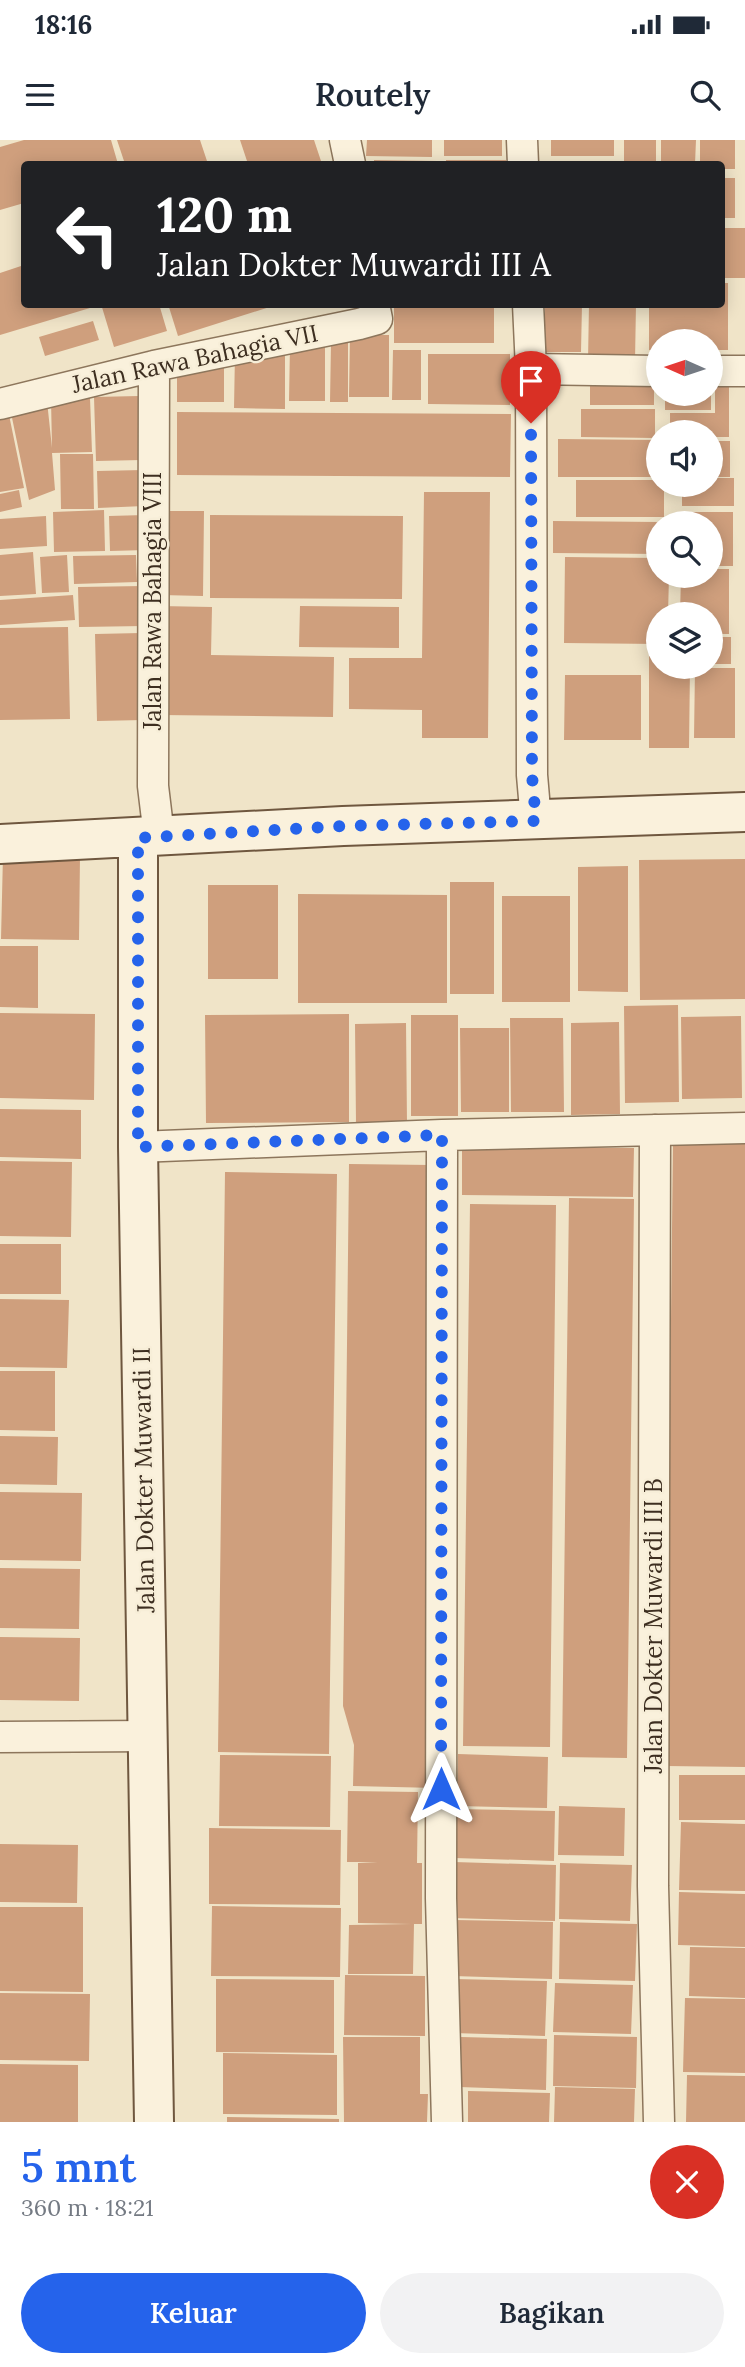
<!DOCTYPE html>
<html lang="id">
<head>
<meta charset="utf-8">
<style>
	:root { --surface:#fff; --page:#f2f2f3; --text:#1f2937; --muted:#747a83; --accent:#2563eb }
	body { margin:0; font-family:Lora,serif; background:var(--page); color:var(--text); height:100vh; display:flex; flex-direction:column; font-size:26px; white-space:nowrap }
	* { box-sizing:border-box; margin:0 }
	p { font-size:23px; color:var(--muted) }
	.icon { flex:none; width:38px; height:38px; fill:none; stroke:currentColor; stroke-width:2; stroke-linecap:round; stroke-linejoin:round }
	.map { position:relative; height:1982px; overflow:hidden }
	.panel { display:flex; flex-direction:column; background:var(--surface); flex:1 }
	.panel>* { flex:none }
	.banner { position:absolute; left:21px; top:21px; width:704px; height:147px; border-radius:7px; box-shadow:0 4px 18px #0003; background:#202124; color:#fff; overflow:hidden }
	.needle { width:46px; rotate:273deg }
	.controls { position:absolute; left:646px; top:189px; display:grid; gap:14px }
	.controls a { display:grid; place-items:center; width:77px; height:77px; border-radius:50%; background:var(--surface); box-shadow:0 4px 18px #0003; font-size:35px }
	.pin { position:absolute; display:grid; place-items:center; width:60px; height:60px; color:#fff; margin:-72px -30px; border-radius:50% 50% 50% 0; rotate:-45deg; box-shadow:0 0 7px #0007 }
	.pin .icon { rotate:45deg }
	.me { position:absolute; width:77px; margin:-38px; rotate:0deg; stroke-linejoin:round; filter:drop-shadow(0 0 5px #0008) }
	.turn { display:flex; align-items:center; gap:24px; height:147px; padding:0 21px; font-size:32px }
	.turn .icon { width:91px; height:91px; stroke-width:2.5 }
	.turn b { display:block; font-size:49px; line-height:60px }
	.round { display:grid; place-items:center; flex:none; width:74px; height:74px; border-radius:37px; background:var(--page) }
	.head { display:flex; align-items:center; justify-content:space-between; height:119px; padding:0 21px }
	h1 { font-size:42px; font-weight:600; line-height:52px; color:var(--accent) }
	.primary-button { display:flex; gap:14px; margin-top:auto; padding:14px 21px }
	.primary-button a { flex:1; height:80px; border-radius:42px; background:var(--accent); color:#fff; font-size:28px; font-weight:600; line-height:80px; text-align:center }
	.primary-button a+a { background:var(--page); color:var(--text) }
	.status { display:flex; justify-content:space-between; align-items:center; height:49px; padding:0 35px; background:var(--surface); direction:ltr }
	.status svg { height:19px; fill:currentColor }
	header { display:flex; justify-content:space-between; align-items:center; height:91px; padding:0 21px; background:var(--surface); font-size:32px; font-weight:600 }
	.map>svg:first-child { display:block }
</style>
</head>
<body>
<div class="status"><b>18:16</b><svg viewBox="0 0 49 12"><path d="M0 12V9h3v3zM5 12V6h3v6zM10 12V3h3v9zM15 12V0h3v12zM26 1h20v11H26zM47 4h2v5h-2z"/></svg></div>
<header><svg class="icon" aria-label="menu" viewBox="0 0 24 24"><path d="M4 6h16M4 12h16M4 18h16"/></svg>Routely<svg class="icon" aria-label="search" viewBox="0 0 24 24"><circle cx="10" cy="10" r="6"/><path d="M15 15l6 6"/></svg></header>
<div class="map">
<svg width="745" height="1982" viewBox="0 0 745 1982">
	<rect width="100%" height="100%" fill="#f0e4c8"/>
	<path fill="#cf9f7d" d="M24,0H111L118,24H24V63L0,70V7Z
		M117,0H200L208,24H125Z
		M240,0H314L322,24H248Z
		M367,0H432V17L366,16Z
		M444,0H502V16H444Z
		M551,0H614V16H551Z
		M624,0H656V24H624Z
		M661,0H696L695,24H661Z
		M700,0H735V29H721V24H700Z
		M374,20L437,21V24H374Z
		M446,20H506V24H446Z
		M561,21L603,22V24H561Z
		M721,38H735V78H721Z
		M721,88H745V138H721Z
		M24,125V164L100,165L0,195V133Z
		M721,143H728V210H710V201H658V210H649V164H721Z
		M101,164H159L167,191L114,207Z
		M168,164H276V165L178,196Z
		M394,164H494V203H394Z
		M545,164H582L581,212H545Z
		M589,164H636L635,221H588Z
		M93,181L99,200L45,216L39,197Z
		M350,195H389V257H349Z
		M331,203H348V262H330Z
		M290,206H325V261H289Z
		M393,210H421V260H392Z
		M235,213H285V269L234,268Z
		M428,214H510V265L428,264Z
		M177,224H224V262H177Z
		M590,233L654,234V265H590Z
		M715,236H729V297H710V292H670V273H715Z
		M665,254H711V270H665Z
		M139,256L141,320L96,321L94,257Z
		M90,258L92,312L52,313L55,350L29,360L10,268L47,261L52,308L51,259Z
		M581,269H655V298L581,297Z
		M8,270L24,348L0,352V272Z
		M177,272L511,274L510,337L177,335Z
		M558,299L658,300V337H558Z
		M710,301H730V337H710Z
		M60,314H93L94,369H61Z
		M143,330L144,366L98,368L97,331Z
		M710,338H734V366H682V345H710Z
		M576,340H658V345H664V377H576Z
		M19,350L22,367L0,372V354Z
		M424,352H490L488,598H422V570L349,569V518H422Z
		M104,370L105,411L54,412L53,372Z
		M162,371H204L203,456L161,455Z
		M677,372H733V426H710V383H677Z
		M145,375L146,410L110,411L109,376Z
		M210,375L403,376L402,459L210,458Z
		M46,376L47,406L0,409V379Z
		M553,381L658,382V414L553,413Z
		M33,412L36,454L0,456V415Z
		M67,415L69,452L42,453L40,417Z
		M136,415L137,442L74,444L73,416Z
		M565,417L658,418V436H669L668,474H658V504L564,503Z
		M710,429H729V494H710V474H680L681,436H710Z
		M143,446L144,486L79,487L78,447Z
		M73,455L75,480L0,485V460Z
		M160,466L212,467L211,515L334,517L333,577L160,575Z
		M300,466L399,467V508L299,507Z
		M68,487L70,579L0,580V488Z
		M141,493L143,580L97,581L95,494Z
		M710,497H731V524H710Z
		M649,512H658V527H690L689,608H649Z
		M695,528H735V598H694Z
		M565,535H641V600H564Z
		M3,715L80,716L79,800L1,799Z
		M745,719V859L640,860L639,720Z
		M628,726V852L578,851V727Z
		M450,742H494V854H450Z
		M208,745H278V839H208Z
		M298,754L447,755V863H298Z
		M502,756H570V862H502Z
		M0,806H38V868L0,867Z
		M678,865L679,962L625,963L624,866Z
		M0,873L95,874L94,960L0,958Z
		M349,874V982L206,983L205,875Z
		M411,875H458V976H411Z
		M741,876L742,958L682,959L681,877Z
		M510,878H563L564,972H511Z
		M619,882L620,974L571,975V883Z
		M406,883L407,984H356L355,884Z
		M460,888H509V972H461Z
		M0,969L81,970V1019L0,1017Z
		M673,1000L745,1001V1627L666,1626Z
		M462,1006L634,1008L633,1057L462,1055Z
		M0,1021L72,1022L71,1097L0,1096Z
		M349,1024L431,1025L425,1567L436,1606V1648L353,1646L354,1605L343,1566Z
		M225,1032L337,1034L329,1614L218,1612Z
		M569,1058L634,1059L627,1618L562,1617Z
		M470,1064L556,1065L550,1607L463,1606Z
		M0,1104H61V1154H0Z
		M0,1159L69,1160L67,1228L0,1227Z
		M0,1231H55V1291L0,1290Z
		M0,1296L58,1297L57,1345L0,1344Z
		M0,1352L82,1353L81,1421L0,1420Z
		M0,1428L80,1429L79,1489L0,1488Z
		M0,1497L80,1498L79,1561L0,1560Z
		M458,1614L548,1617L547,1668L457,1666Z
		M220,1615L331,1616L330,1687L219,1686Z
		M679,1635H745V1680H679Z
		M348,1651L418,1652L417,1723H422V1784H414L413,1834H348L349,1785L411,1784L358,1783V1723L378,1722H347Z
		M559,1666L625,1668L624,1716L558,1715Z
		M456,1669L555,1671L554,1721L454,1718Z
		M681,1682L745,1684V1751L679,1750Z
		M209,1688L341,1690L340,1765L209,1764Z
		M0,1704L78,1705L77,1763L0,1762Z
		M454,1722L556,1725L555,1781L452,1778Z
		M560,1723L632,1725L630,1781L559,1779Z
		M679,1752L745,1754V1807L678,1805Z
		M212,1766L341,1768L340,1837L211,1836Z
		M0,1767H83V1852L0,1851Z
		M455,1780L553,1782L552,1839L453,1836Z
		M560,1782L637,1784L635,1841L559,1839Z
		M690,1807L745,1808V1858L689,1856Z
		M345,1835L425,1836V1896L344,1895Z
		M216,1839L334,1840V1913L216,1912Z
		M454,1839L547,1841L545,1896L453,1893Z
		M555,1843L633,1845L631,1894L553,1892Z
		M0,1853L90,1854L89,1921L0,1920Z
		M685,1858L745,1859V1933L683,1932Z
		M554,1895L637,1897L636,1948L553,1946Z
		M343,1897H420V1954H428L427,1982H344Z
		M461,1897L547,1899L546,1950L459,1947Z
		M223,1913L337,1915V1975L223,1974Z
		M0,1924L78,1925V1982H0Z
		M687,1935L745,1936V1982H686Z
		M555,1947L635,1949L634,1982H554Z
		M468,1951L550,1953L549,1982H468Z
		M227,1977L339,1979V1982H227Z"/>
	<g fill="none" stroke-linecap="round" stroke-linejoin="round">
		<g stroke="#8d765c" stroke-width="33">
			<path id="street" d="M345,0L350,24
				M522,0L523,24
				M528,164L531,229L532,635L536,681
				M154,226L153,646L159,696
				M531,229L658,231
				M710,231H745
				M0,264L154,226L359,184L377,179L374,164
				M655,990L653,1746L659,1982
				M442,995L441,1758L447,1982
				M138,1007L442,995L745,988
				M0,1597L149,1596"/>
		</g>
		<g stroke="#6f573f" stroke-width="42">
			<path id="secondary" d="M138,698V1007L154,1982
				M0,704L343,686L745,672"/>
		</g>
		<use href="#street" stroke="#faf1dc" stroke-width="30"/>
		<use href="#secondary" stroke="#faf1dc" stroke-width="38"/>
	</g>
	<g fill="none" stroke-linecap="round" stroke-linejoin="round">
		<path stroke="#2563eb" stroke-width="12" stroke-dasharray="0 21.6" d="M441,1649L442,995L138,1007V698L343,686L536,681L532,635L531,283"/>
	</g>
	<g text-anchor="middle" stroke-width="5" stroke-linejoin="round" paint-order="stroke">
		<g font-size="24" fill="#3d2e20" stroke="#f7eed8">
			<text transform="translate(195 219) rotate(-12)" y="8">Jalan Rawa Bahagia VII</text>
			<text transform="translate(153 461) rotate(-90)" y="8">Jalan Rawa Bahagia VIII</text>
			<text transform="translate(144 1340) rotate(-91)" y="8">Jalan Dokter Muwardi II</text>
			<text transform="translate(654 1486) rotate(-90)" y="8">Jalan Dokter Muwardi III B</text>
		</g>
	</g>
</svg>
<div class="controls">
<a><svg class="needle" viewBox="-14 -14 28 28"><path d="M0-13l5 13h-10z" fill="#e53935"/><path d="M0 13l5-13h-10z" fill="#747a83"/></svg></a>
<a><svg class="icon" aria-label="sound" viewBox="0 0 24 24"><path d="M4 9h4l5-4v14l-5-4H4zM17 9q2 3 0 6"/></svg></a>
<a><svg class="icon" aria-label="search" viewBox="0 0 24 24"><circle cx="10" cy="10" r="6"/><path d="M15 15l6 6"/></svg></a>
<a><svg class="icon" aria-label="layers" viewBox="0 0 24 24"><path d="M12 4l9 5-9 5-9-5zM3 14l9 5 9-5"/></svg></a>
</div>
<div class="pin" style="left:531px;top:283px;background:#d93025"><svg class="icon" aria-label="arrive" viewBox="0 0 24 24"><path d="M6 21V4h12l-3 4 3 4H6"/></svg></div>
<svg class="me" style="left:441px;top:1649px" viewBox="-20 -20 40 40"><path d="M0-17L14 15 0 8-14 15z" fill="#2563eb" stroke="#fff" stroke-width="4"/></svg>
<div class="banner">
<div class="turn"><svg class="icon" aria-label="left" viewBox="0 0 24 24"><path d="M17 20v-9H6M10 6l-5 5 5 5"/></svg><div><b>120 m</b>Jalan Dokter Muwardi III A</div></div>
</div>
</div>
<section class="panel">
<div class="head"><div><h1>5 mnt</h1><p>360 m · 18:21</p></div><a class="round" style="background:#d93025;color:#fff"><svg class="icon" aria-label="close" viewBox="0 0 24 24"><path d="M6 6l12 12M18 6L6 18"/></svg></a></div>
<div class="primary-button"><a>Keluar</a><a>Bagikan</a></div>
</section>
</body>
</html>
